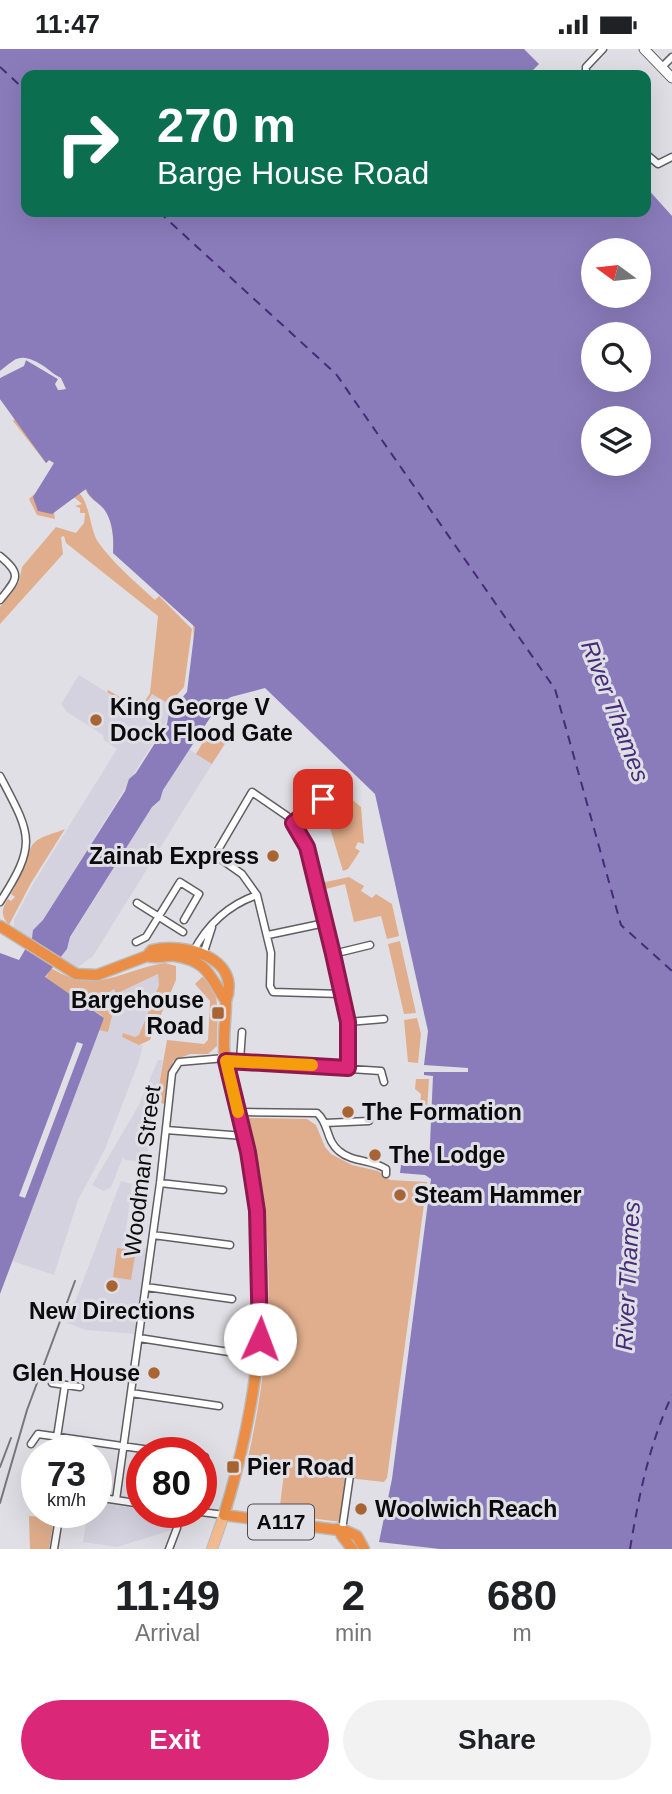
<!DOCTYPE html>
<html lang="en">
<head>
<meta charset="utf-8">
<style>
	:root { --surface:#fff; --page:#f2f2f2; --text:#202124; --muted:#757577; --accent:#db2777 }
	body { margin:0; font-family:Helvetica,sans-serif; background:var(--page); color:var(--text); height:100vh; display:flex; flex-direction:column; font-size:26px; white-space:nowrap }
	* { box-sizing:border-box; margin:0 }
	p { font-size:23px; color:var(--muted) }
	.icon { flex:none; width:38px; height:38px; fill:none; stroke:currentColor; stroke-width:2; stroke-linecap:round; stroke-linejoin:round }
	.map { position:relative; height:1500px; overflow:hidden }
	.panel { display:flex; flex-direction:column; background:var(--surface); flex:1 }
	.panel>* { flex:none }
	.top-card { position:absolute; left:21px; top:21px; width:630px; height:147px; border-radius:14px; box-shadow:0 7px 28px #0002; background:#0b6e4f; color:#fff; overflow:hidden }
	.needle { width:46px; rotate:285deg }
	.buttons { position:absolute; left:581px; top:189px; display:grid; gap:14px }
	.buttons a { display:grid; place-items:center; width:70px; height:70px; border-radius:50%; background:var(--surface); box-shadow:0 7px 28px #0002; font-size:35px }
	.speed { position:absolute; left:21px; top:1388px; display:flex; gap:14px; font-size:35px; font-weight:700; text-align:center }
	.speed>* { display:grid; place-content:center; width:91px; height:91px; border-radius:50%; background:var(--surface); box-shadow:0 7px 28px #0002; line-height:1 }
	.speed small { font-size:18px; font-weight:400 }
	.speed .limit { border:10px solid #d22; background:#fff; color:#111 }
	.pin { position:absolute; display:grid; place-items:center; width:60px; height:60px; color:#fff; margin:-30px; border-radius:14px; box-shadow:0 4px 10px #0006 }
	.me { position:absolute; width:77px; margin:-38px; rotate:2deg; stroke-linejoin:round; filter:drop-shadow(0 0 5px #0008) }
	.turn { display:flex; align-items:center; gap:24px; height:147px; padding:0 21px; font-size:32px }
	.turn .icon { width:91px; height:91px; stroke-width:2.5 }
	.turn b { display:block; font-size:49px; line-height:60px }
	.eta { display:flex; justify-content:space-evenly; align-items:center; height:119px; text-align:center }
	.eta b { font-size:42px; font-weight:600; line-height:49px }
	.action { display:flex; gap:14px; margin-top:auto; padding:14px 21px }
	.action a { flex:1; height:80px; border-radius:42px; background:var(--accent); color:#fff; font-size:28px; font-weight:600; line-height:80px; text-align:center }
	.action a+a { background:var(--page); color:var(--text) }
	.status { display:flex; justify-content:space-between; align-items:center; height:49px; padding:0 35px; background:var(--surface); direction:ltr }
	.status svg { height:19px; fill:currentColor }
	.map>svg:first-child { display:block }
</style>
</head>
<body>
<div class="status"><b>11:47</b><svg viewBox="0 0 49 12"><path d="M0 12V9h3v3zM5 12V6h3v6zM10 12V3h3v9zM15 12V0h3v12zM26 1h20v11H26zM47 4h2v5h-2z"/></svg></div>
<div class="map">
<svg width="672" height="1500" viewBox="0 0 672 1500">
	<rect width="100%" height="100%" fill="#e0dfe5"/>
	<path fill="#d4d2df" d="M79,626L140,664L152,645L175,658L43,872L33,881L32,890L14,879V871L33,835L117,700L104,691L103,686L67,663L61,655Z
		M189,700L212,715L93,907L77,919L59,907L67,900L70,889L152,758L160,751L162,741Z
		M158,925L159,935L139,986L135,988L123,984L139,996H143L139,1012L105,1100L78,1151L54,1226L12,1212L99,981L108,982L100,950L115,940L117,945Z
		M158,1011H163L146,1113L125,1111L123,1108L111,1138L104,1142L92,1136L139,1056Z
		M121,1132L132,1135L124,1197L149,1200L137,1285L86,1281L67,1274Z
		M96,1453L174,1466L172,1481L117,1498L83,1493L86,1474L64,1470L65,1463H96Z"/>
	<path fill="#e0ae8c" d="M0,329L211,480L194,597L193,575L113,504C114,490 113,472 104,460C97,452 90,451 85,440L79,444C90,454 90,481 98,493C114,515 133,531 155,551L159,547L192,580L184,638L169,655L152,645L140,664L107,643L108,641L140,660L150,644L158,567L66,494L64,487L61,488L63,505L0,575V558L19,533L22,518L56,478L76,484L84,474L85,464H80V459L75,457L82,455L75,449L69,450L54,464L55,470L37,466L29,450L39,441L54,414L49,411L46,414L13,372L15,370L0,350Z
		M210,682L226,693L212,715L196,705L206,688L210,689Z
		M340,740L361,758L364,795L358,793L355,799L360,802L348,820L343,822L330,779L353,764Z
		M65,780L31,834L9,876C1,868 1,860 8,850L11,852L15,848L11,845C19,833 27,801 34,794C40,787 56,784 65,780Z
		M349,828L364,837L361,842L372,849L376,845L392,855L399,887L387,890L381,867L354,873L345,835L322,841L321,834Z
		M400,892L416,964L404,965L388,895Z
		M165,914L176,917V931L150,991L139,996L122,988L123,984L135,988L139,986L159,936L158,925L116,945L114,940L101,950L112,967L108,983L99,981L104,969L101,966L45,930L51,919C96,947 117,922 165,914Z
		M202,928C224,938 216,977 217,997L208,1005H190L173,1012L165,1055L156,1053L167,991L204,995L208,991L210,952L195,935Z
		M417,969L421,985L418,1014L408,1013L404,971Z
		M416,1030H429L427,1061L420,1060L421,1045L415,1040Z
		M248,1069L307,1070L316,1076L325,1098L331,1105L352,1116L378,1122L390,1131L427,1133L387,1429L384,1433L348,1429L341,1473L279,1465L284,1424L246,1418C265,1336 274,1254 265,1169C261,1136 253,1103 248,1069Z
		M117,1199L136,1201L131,1231L113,1228Z
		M29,1467L54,1469L49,1500H30Z"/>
	<path fill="#8a7cbb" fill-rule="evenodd" d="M0,0H524L539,15L533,21L538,26H26V163H646V138L672,167V1500H440L379,1493L392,1430L431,1130L425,1126L400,1124L401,1116L429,1117L433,1027L424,1026V1023H468V1019L424,1016L428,982L375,745L265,639L231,648L219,655L163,741L160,751L152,758L70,888L67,900L45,928L104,969L0,1245V904L19,911L32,889L33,881L43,871L125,742L129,730L136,724L167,675L169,664L187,643L195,578L113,504C114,490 113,472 104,460C97,452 91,451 86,440L52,465L38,462L33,448L54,414L49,411L46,414L0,350V329L26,311L58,330V341L65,340C60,327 39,311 25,309C16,307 7,317 0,322ZM593,201H639V247H593ZM593,285H639V331H593ZM593,369H639V415H593Z"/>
	<path fill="#e0dfe5" d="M25,309L61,329L66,340L58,341L55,335L58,330L26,311L24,317L0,329V322L16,310Z
		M77,993L83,995L25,1149L19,1147Z"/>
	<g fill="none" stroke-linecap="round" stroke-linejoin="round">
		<path stroke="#442c78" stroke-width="2" stroke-dasharray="9 7" stroke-linecap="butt" d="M0,18L26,42
			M159,163L336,325L555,640L621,876L672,922
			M630,1500C639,1446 649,1396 672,1346"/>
		<g stroke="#5f5e63" stroke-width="9">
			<path id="street" d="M662,18L672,8
				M586,26V18L603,0
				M646,105L658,115L672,108
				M0,507C23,526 17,530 0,551
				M0,727C31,786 38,794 0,853
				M293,774L323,750
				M215,806L252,743L287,767L308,798L348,973V1019
				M215,806L242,825L257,846L271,904L270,937L273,943L342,945
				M137,854L183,883
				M268,886L325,874
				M136,893L146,888L180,833L199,845L184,871
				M193,903C207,876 228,856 257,846
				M333,905L370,896
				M203,906L212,878
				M348,973L384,970
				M240,1011L242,983
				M226,1012L381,1022L384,1033
				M238,1063L317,1064C329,1074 326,1092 339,1102C353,1114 372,1110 386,1120V1125
				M325,1074L369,1072
				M166,1081L244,1087
				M160,1134L223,1141
				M153,1186L230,1196
				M146,1238L232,1250
				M139,1289L229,1303
				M52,1334L80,1338
				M131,1344L219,1357
				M57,1388L65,1336
				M31,1395L38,1385L171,1404
				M201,1408H205
				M30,1430V1436L37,1438
				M96,1448L142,1455
				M116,1451L160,1134L172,1024L179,1013L225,1009
				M201,1463L224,1466
				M342,1481L350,1426
				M54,1500L60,1463
				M169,1500L177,1479L179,1463"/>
		</g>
		<g stroke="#5f5e63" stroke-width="11">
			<path id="secondary" d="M644,0L672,29"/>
		</g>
		<g stroke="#bbb" stroke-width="12">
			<path id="primary" d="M212,1500L224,1466"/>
		</g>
		<g stroke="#bbb" stroke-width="13">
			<path id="highway" d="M0,877L76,925L97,926L147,907L152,901C183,893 242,908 226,952C226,971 222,991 225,1010C232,1051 247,1089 253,1130C272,1245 258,1355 224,1466L346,1482L357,1487L364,1500
				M147,907C156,910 165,906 175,907C209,912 210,929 226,952
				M337,1480L352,1500"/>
		</g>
		<use href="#street" stroke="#fff" stroke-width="6"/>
		<use href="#secondary" stroke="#fff" stroke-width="9"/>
		<use href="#primary" stroke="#f3bb8f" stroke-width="10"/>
		<use href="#highway" stroke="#eb8d45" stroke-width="10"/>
		<path stroke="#77777b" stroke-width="2" d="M0,1418L11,1389
			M0,1454L27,1361L75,1232"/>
	</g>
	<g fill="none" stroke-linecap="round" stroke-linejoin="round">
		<g stroke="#8e194d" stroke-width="18">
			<path id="route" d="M260,1290L257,1162L248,1103L226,1012L348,1019V973L333,905L307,798L293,774L323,750"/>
		</g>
		<use href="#route" stroke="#db2777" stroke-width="12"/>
		<path stroke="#f59e0b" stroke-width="12" d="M238,1063L226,1012L312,1016"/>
	</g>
	<g fill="#a86533" stroke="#e0dfe5" stroke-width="2.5">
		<circle cx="96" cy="671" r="7"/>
		<circle cx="273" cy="807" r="7"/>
		<rect x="211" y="957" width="14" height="14" rx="3.5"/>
		<circle cx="348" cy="1063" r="7"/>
		<circle cx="375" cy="1106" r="7"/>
		<circle cx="400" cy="1146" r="7"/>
		<circle cx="112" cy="1237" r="7"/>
		<circle cx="154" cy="1324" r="7"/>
		<rect x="226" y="1411" width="14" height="14" rx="3.5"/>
		<circle cx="361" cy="1460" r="7"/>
	</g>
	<g text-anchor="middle" stroke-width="6" stroke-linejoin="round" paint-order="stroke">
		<rect fill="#e0dfe5" stroke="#4b4b4e" stroke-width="2" x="248" y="1455.5" width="66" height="35" rx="5"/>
		<g font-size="21" font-weight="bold" fill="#0b0b0d">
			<text x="281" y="1480">A117</text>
		</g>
		<g font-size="23" font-weight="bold" fill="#0b0b0d" stroke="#e0dfe5" text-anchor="start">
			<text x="110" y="666">King George V<tspan x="110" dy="26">Dock Flood Gate</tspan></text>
			<text x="259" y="815" text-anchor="end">Zainab Express</text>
			<text x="204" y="959" text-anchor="end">Bargehouse<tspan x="204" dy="26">Road</tspan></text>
			<text x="362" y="1071">The Formation</text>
			<text x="389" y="1114">The Lodge</text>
			<text x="414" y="1154">Steam Hammer</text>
			<text x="112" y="1270" text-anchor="middle">New Directions</text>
			<text x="140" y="1332" text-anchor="end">Glen House</text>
			<text x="247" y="1426">Pier Road</text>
			<text x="375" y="1468">Woolwich Reach</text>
		</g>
		<g font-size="23" fill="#0b0b0d" stroke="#e0dfe5">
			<text transform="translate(142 1122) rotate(-83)" y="8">Woodman Street</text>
		</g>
		<g font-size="24" font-style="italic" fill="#442c78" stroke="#e0dfe5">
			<text transform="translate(615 662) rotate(69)" y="8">River Thames</text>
			<text transform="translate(628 1227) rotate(-87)" y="8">River Thames</text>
		</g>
	</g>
</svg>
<div class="buttons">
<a><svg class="needle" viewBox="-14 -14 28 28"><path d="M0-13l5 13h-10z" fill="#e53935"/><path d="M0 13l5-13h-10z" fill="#757577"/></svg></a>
<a><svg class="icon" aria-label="search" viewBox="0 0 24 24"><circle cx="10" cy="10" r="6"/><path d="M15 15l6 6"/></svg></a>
<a><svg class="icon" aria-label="layers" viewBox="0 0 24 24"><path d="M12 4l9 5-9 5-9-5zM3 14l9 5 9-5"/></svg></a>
</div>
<div class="speed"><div>73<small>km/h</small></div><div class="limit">80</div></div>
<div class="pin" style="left:323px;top:750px;background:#d93025"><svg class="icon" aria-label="arrive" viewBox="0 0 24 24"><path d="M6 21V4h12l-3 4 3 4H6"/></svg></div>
<svg class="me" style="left:260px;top:1290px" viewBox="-20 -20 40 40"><circle r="19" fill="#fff"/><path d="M0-13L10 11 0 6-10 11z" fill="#db2777"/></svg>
<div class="top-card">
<div class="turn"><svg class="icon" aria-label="right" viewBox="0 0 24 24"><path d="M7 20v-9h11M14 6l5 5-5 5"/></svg><div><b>270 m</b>Barge House Road</div></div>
</div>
</div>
<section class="panel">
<div class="eta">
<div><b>11:49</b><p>Arrival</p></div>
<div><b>2</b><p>min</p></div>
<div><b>680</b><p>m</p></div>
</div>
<div class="action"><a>Exit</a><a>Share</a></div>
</section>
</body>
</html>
